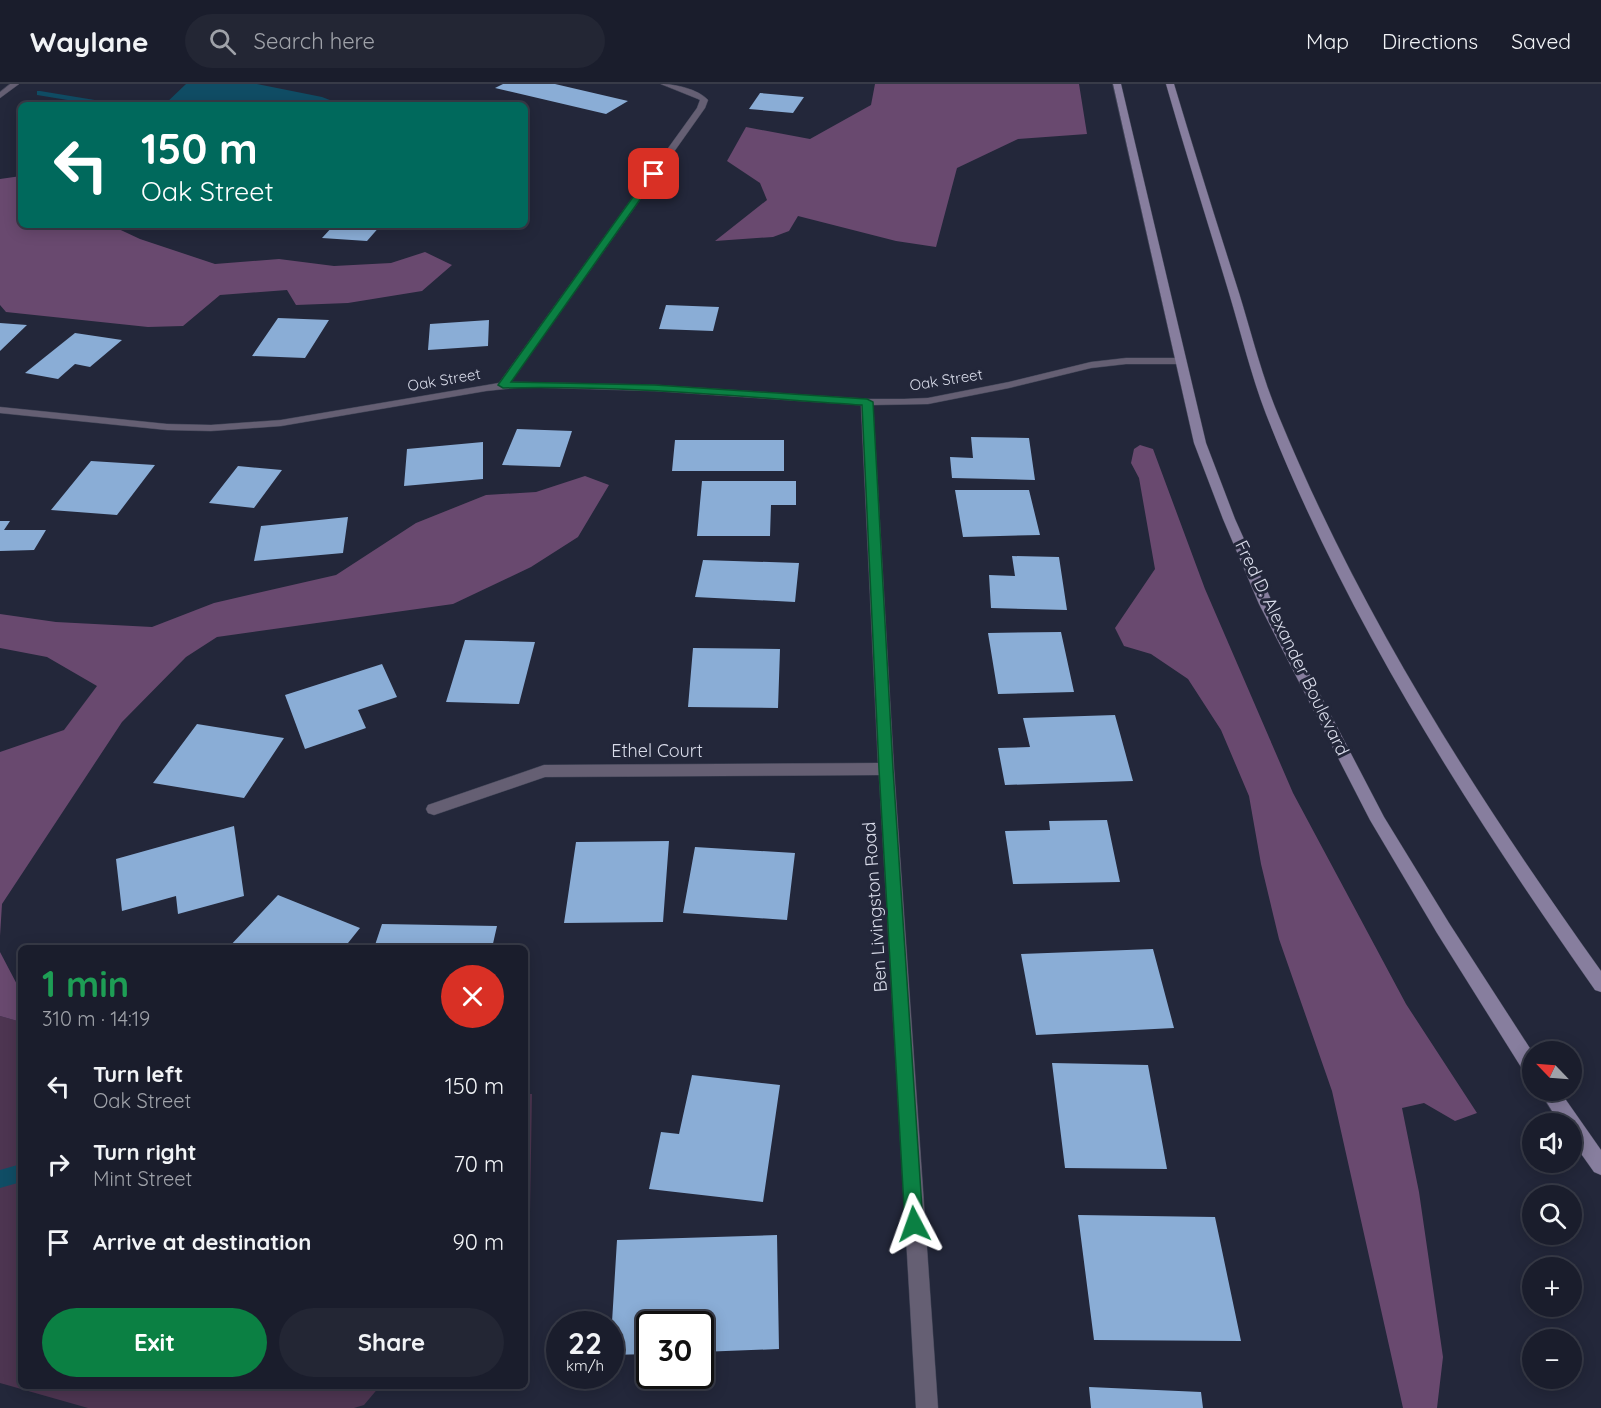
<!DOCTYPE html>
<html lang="en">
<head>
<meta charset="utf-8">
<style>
	:root { --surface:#1a1d2c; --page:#232634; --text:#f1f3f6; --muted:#9fa2a9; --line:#383b48; --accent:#0b8043 }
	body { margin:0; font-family:Quicksand,sans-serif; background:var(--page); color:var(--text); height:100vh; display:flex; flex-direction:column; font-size:22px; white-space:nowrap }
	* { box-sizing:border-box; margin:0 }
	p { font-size:20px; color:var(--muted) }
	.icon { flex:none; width:33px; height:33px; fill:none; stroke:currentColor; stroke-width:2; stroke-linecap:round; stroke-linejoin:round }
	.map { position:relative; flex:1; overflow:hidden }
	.side { position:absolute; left:18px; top:861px; width:510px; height:444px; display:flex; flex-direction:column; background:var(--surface); border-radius:9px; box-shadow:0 3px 15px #0003,0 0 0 2px var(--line) }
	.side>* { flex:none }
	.top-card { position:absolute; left:18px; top:18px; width:510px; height:126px; border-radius:9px; box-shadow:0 3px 15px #0003,0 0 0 2px var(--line); background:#00695c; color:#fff; overflow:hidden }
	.needle { width:39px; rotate:295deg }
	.fabs { position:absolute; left:1522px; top:957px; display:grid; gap:12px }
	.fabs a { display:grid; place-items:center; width:60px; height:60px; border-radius:50%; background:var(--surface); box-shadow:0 3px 15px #0003,0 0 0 2px var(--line); font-size:30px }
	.speed { position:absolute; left:546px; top:1227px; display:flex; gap:12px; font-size:30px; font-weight:700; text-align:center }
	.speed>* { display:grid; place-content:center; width:78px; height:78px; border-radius:50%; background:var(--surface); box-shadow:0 3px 15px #0003,0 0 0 2px var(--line); line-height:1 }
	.speed small { font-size:15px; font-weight:400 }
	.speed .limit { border:3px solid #111; border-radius:9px; background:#fff; color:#111 }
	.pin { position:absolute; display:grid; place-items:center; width:51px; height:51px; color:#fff; margin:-26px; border-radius:12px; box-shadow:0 3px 9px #0006 }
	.me { position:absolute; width:66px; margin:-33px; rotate:356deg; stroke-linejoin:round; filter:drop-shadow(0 0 4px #0008) }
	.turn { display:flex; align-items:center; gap:21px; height:126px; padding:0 24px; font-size:27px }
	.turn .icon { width:78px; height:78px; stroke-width:2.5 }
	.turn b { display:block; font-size:42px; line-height:51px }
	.round { display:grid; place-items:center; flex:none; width:63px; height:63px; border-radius:32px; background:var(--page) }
	.overview { display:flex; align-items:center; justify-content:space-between; height:102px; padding:0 24px }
	h1 { font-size:36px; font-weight:700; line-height:45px; color:#1e9e55 }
	.cta { display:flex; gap:12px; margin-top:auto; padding:12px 24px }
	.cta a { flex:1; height:69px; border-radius:36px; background:var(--accent); color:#fff; font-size:24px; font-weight:700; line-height:69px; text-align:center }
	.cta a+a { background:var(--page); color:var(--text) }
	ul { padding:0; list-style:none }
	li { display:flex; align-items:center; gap:18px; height:78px; padding:0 24px }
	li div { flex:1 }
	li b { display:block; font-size:22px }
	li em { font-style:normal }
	header { display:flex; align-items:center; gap:36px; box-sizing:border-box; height:84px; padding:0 30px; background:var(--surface); border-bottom:2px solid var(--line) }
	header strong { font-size:28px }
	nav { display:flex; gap:33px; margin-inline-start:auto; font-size:21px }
	.search { width:420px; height:54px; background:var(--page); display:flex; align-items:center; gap:15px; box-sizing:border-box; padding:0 21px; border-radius:33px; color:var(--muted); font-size:22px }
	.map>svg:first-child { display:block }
</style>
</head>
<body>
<header>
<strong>Waylane</strong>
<div class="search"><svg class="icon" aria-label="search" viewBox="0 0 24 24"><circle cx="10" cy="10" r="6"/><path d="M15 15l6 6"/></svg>Search here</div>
<nav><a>Map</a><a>Directions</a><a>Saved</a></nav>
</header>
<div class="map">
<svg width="1601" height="1324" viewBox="0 0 1601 1324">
	<rect width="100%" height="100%" fill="#23273a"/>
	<path fill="#4d3551" d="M0,932L21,938V1302H380L364,1321L354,1324H88L0,1299Z
		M525,1010H532L530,1128L525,1133Z"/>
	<path fill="#69496f" d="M875,0H1079L1087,50L1018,55L957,84L936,163L896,157L798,132L789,147L773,153L715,157L767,116L760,99L727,77L746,43L810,55L871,21Z
		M21,92V141H110L140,155L215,180L279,175L334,182L391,179L425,168L452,181L422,207L348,219L296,221L287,206L220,211L183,242L148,243L6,228L0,221V95Z
		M1140,361L1153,365L1205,505L1293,709L1406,920L1477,1029L1455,1037L1424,1019L1402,1024L1419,1108L1443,1273L1437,1324H1403L1332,1007L1279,855L1261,780L1249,712L1221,646L1188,595L1151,570L1124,562L1115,544L1155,485L1139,394L1131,379L1134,365Z
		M585,392L609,401L578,453L531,483L453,520L217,553L186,573L122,638L2,820L0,852V668L64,646L97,602L47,573L0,564V530L56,538L152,543L214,519L336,491L416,439L486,411L536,408Z
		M0,868L21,908V938L0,932Z"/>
	<path fill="#104d65" d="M186,0H257L322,13L335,18L362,21H164Z"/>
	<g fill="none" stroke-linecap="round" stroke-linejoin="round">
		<path fill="#104d65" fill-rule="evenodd" d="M40,7L113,19L117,21H98L37,11V7Z
			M21,1080V1098L0,1104V1086Z"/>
	</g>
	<path fill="#8aadd6" d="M503,0H555L628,17L606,30L495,4Z
		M760,9L804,13L793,29L749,25Z
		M334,141H381L367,157L322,154Z
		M666,221L719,223L713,247L659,245Z
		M278,234L329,236L305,274L252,272Z
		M489,236L488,262L428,266L430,240Z
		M0,239L27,241L0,267Z
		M75,249L122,256L90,283L75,280L58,295L25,289Z
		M517,345L572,347L560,383L502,381Z
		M971,353L1029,354L1035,396L952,394L950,373L973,374Z
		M675,356H784V387H672Z
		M483,358V395L404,402L407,365Z
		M91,377L155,381L117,431L51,426Z
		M238,382L282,386L254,424L209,419Z
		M702,397H796V421H771L770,452H697Z
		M955,406H1029L1040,451L963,453Z
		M348,433L343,469L254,477L261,442Z
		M0,437H10L4,446H46L34,466L0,467Z
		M1012,472L1059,473L1067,526L991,524L989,491L1015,492Z
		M703,476L799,479L795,518L695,513Z
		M1061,548L1074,608L998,610L988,549Z
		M465,556L535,558L519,620L446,618Z
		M693,564L780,565L778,624L688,623Z
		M382,580L397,613L358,626L366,644L305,665L285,611Z
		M1115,631L1133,697L1005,701L998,664L1030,663L1023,634Z
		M197,640L284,654L244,714L153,699Z
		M1107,736L1120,798L1013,800L1005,747L1050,746L1049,737Z
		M234,742L244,812L178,830L176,812L122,827L116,775Z
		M669,757L663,838L564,839L576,758Z
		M695,763L795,769L787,836L683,829Z
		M278,811L360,844L344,864H228Z
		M382,840L497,842L492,864H374Z
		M1153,865L1174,944L1036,951L1021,870Z
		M1052,979L1148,981L1167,1085L1065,1084Z
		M692,991L780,1001L763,1118L649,1105L661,1048L679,1050Z
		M1078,1131L1215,1133L1241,1257L1094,1256Z
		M777,1151L779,1265L700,1268V1240H650V1270L610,1271L617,1156Z
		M1089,1303L1201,1308L1203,1324H1091Z"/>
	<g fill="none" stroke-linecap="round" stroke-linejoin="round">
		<g stroke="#404456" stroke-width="1">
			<path id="street" d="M10,0H19L0,14V8Z
				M661,0C675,0 698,5 708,16L705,24L511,298L655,301L867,315H904L928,314L1009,298L1091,278L1126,274H1179L1184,277L1179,280H1126L1091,284L1009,304L928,320L873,321L894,685L938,1324H916L879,691L545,693L434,731L428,729L426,725L428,721L544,681L878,679L861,321L655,307L523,303L486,307L281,342L211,347L167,346L0,329V323L167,340L211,341L281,336L499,299L697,24L700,16L698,15Z"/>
		</g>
		<g stroke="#404456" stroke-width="1">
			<path id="secondary" d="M1113,0H1121L1206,359L1235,435L1273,520L1384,733L1449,839L1533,969V993L1526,991L1437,849L1370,736L1259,520L1223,435L1194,359Z
				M1166,0H1174C1195,70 1217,140 1239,209C1252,251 1262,293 1279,333C1361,532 1476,712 1601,887V908L1595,906C1468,725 1347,537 1266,330C1251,291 1241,249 1229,209C1208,139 1186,70 1166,0Z
				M1539,1006H1559L1601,1066V1091L1594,1088L1572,1057V1040H1560Z"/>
		</g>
		<use href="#street" fill="#655f73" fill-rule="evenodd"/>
		<use href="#secondary" fill="#877e9e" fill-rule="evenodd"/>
	</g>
	<path fill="#0b8043" stroke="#07532c" stroke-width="1.5" d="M651,88L658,90L511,298L655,301L867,315L873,318L893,685L923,1140L920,1146L914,1149L907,1146L905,1140L879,685L862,321C743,313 623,301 503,304L498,301Z"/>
	<g text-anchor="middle" stroke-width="6" stroke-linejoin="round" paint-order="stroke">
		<g font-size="15" fill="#d9dcea" stroke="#23273a">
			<text transform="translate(444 296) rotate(-10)" y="5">Oak Street</text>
			<text transform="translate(946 296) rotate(-9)" y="5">Oak Street</text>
		</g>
		<g font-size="18" fill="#d9dcea" stroke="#23273a">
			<text transform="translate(1292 564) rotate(64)" y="6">Fred D. Alexander Boulevard</text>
			<text x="657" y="673">Ethel Court</text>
			<text transform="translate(875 823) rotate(-94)" y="6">Ben Livingston Road</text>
		</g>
	</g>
</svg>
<div class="fabs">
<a><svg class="needle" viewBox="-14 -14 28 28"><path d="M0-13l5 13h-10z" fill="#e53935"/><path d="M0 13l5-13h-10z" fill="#9fa2a9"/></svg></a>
<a><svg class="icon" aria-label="sound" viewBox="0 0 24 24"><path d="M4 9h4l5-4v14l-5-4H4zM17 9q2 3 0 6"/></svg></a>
<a><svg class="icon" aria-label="search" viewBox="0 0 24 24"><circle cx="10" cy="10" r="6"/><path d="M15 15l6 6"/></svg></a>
<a>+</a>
<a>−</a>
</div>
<div class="speed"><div>22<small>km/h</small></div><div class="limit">30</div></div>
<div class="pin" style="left:654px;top:90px;background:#d93025"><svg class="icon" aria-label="arrive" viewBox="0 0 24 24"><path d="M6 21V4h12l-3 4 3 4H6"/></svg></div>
<svg class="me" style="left:914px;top:1140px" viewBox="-20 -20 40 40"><path d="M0-17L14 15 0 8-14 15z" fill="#0b8043" stroke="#fff" stroke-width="4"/></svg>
<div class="top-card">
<div class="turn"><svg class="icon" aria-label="left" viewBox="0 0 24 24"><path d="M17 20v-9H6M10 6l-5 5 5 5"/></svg><div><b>150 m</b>Oak Street</div></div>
</div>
<section class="side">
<div class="overview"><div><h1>1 min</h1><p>310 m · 14:19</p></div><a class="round" style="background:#d93025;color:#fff"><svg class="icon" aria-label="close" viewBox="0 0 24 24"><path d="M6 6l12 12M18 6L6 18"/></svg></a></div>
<ul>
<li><svg class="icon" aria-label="left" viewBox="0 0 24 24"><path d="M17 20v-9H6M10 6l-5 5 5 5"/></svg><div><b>Turn left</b><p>Oak Street</p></div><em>150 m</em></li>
<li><svg class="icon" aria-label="right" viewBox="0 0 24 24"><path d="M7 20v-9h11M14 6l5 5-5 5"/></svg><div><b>Turn right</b><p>Mint Street</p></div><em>70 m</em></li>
<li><svg class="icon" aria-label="arrive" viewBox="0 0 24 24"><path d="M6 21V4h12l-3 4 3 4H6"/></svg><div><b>Arrive at destination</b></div><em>90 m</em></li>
</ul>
<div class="cta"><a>Exit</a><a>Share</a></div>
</section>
</div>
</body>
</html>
